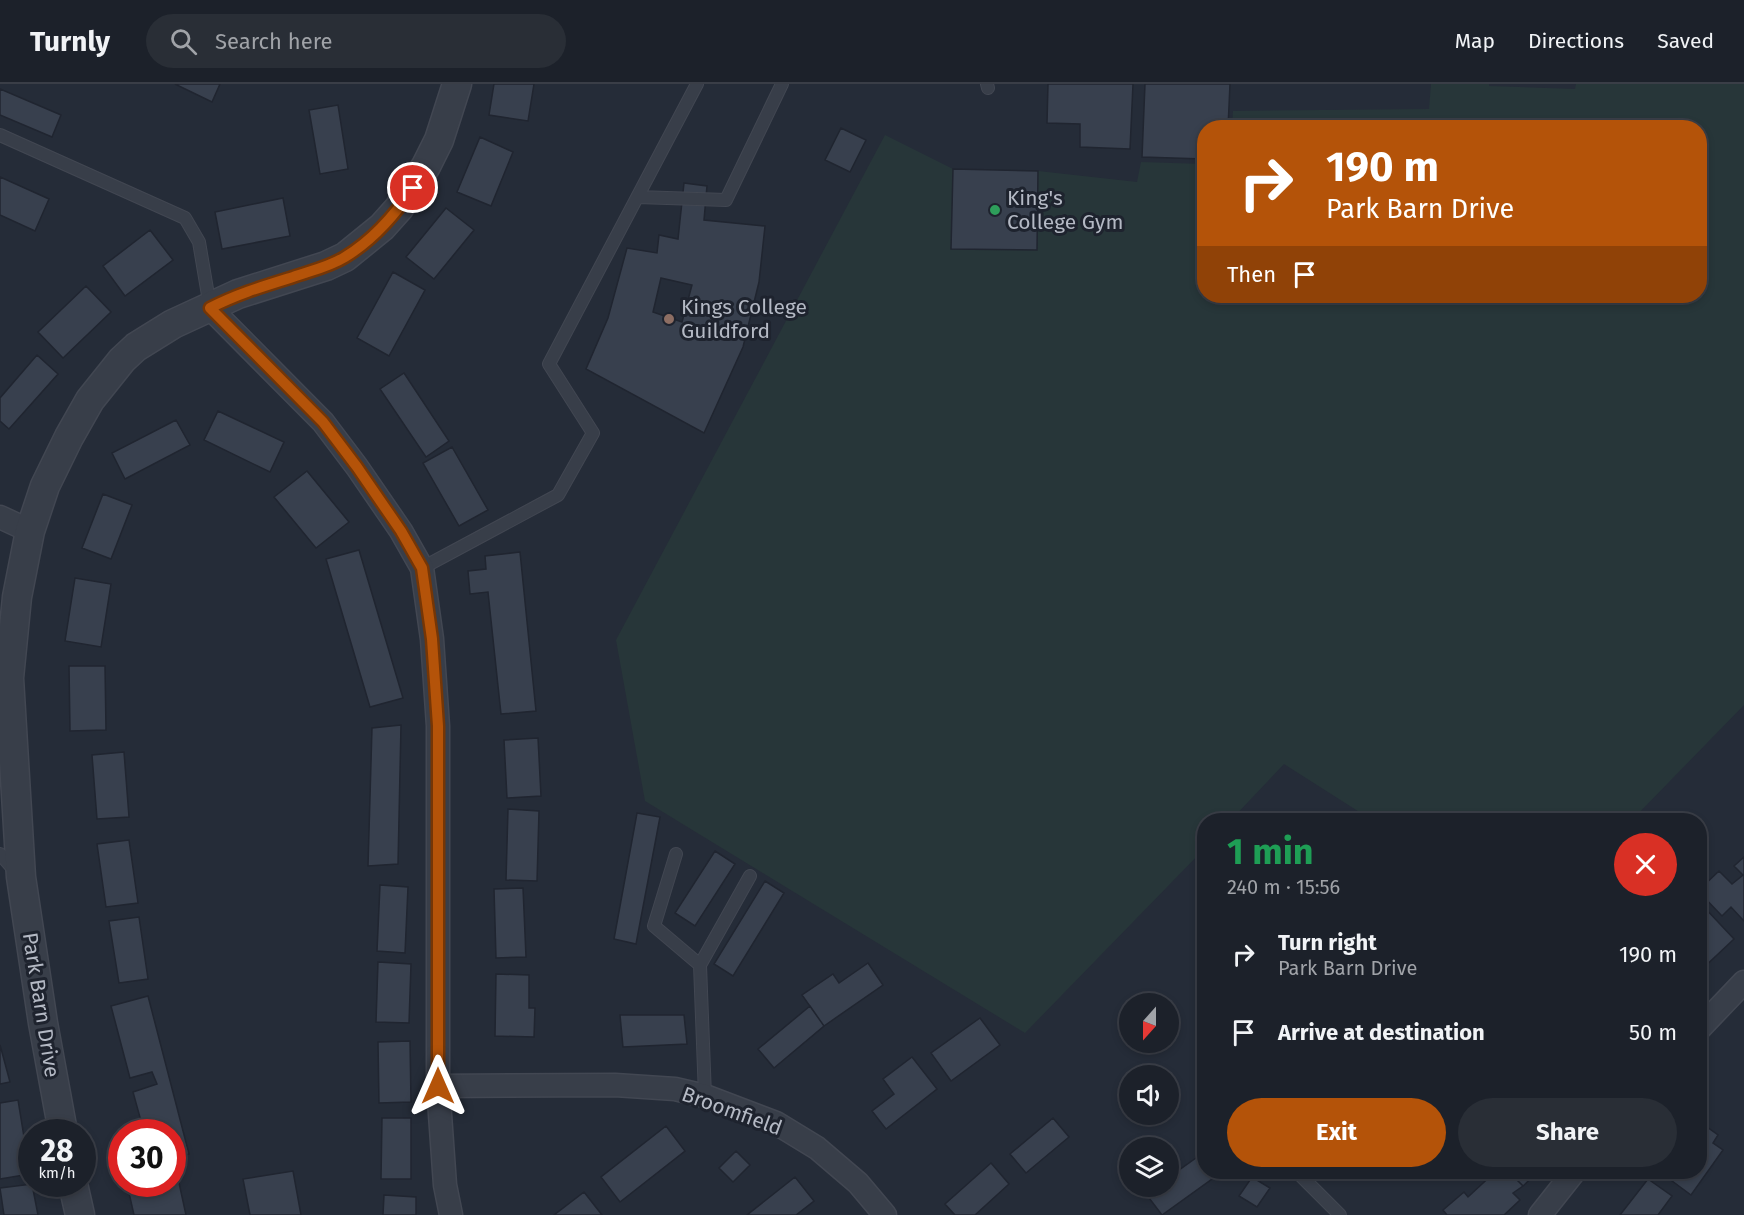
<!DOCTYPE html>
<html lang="en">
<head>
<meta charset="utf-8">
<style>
	:root { --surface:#1c212a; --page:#292e36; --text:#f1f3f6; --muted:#a0a3a8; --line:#3a3e47; --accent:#b45309 }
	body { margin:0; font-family:"Fira Sans",sans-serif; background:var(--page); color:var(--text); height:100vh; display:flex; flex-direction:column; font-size:22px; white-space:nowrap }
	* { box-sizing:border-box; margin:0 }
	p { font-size:20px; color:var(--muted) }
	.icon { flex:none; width:33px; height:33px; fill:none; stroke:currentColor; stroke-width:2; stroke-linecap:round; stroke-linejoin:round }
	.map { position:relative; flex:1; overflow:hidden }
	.details { position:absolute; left:1197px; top:729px; width:510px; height:366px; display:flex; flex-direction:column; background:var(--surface); border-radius:24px; box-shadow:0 3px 9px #0003,0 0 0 2px var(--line) }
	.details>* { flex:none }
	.hud { position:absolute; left:1197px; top:36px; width:510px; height:183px; border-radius:24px; box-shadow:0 3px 9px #0003,0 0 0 2px var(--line); background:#b45309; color:#fff; overflow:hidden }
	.needle { width:39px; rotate:201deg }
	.buttons { position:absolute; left:1119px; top:909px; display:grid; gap:12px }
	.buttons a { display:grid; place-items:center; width:60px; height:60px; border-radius:50%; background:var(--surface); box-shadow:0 3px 9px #0003,0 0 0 2px var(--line); font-size:30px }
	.speed { position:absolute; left:18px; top:1035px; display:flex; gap:12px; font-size:30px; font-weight:700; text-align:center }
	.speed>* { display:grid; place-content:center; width:78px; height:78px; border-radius:50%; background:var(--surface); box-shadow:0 3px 9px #0003,0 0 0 2px var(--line); line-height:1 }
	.speed small { font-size:15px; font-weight:400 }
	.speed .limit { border:9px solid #d22; background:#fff; color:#111 }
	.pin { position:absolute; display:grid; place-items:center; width:51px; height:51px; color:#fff; margin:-26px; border:3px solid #fff; border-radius:50%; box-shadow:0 2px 6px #0007 }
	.me { position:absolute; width:66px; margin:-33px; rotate:0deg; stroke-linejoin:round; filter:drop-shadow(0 0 4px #0008) }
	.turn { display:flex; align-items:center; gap:21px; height:126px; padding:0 30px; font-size:27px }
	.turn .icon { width:78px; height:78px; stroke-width:2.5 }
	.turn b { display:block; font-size:42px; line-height:51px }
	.then { display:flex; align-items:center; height:57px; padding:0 30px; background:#0003; gap:12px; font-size:22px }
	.round { display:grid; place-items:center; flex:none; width:63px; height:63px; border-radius:32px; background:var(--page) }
	.overview { display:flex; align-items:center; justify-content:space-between; height:102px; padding:0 30px }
	h1 { font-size:36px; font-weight:700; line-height:45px; color:#1e9e55 }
	.primary-button { display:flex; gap:12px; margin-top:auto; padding:12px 30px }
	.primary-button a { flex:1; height:69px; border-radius:36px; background:var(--accent); color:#fff; font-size:24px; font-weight:700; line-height:69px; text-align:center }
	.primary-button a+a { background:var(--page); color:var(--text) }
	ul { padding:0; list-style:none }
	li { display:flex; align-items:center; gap:18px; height:78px; padding:0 30px }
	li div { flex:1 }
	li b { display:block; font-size:22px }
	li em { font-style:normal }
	header { display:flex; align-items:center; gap:36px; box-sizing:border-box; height:84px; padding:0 30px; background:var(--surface); border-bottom:2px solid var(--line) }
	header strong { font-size:28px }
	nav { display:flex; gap:33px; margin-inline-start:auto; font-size:21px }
	.search { width:420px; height:54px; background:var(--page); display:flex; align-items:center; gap:15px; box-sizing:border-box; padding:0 21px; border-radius:33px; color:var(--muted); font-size:22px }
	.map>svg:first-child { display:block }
</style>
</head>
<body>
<header>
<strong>Turnly</strong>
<div class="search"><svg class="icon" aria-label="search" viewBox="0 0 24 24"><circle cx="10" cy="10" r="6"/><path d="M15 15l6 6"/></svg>Search here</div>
<nav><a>Map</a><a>Directions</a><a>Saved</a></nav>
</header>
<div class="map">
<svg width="1744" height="1131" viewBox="0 0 1744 1131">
	<rect width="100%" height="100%" fill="#252c38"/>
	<path fill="#273639" d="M1431,0H1489V2L1575,5L1576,0H1744V621L1632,736H1372L1284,680L1231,736H1204V765L1025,949L645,717L616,556L885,51L953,85L1037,166L1038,87L1137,98L1141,78L1204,80V212H1700V44L1232,43L1233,27L1429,25Z"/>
	<path fill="#38404e" stroke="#202530" stroke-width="1.5" fill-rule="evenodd" d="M175,0H220L212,18Z
		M494,0H534L528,37L489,31Z
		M1048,0H1133L1130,65L1080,63V40L1047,39Z
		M1145,0H1230L1228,44H1204V75L1142,73Z
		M0,5L61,31L52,53L0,31Z
		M338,21L348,85L320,90L309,26Z
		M841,44L866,56L850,88L825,76Z
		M480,53L513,68L491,122L457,108Z
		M953,85L1038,87L1037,166L951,165Z
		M0,93L49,115L35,147L0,131Z
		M684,99L707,102L704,136L765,142L759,198L743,263L704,349L586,285L608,234L627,164L657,169L659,151L678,155ZM661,194L692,201L682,238L653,228Z
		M283,114L290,152L222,165L215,128Z
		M446,124L474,146L434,195L406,173Z
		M150,146L173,176L125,212L103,182Z
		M393,188L425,206L389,272L357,254Z
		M86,202L111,228L63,274L38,248Z
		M37,271L58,290L9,345L0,337V314Z
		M404,289L449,357L426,373L380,305Z
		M218,327L284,358L270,388L204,356Z
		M176,336L190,361L125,395L112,369Z
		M452,363L488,426L459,442L423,379Z
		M307,387L349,438L316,464L274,413Z
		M103,410L132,421L111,475L82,464Z
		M359,466L403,614L370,623L326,475Z
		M520,468L536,627L501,630L488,508L470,510L468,487L486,485L485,472Z
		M75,494L111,500L101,563L65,557Z
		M69,582H105L106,646L70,647Z
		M401,641L398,780L368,782L372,644Z
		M538,654L541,712L507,714L504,656Z
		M124,668L129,733L97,735L92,671Z
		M508,725L539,727L537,797L506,796Z
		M637,729L660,733L636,860L614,855Z
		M129,756L138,819L106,823L97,760Z
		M715,767L735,780L695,842L675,829Z
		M1744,773V837L1731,823L1722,832L1700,809V805L1719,787L1732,800L1743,791L1734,782Z
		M765,797L784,809L733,892L714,880Z
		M380,801L408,803L405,869L377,867Z
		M523,804L526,873L496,874L494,805Z
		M1703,822L1734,855L1700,887V826Z
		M139,833L148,895L119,899L109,837Z
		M378,878L411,880L409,939L376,938Z
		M868,879L883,901L824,942L802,911L833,890L839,899Z
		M496,890L529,891V924H535L534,953L495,952Z
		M148,912L189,1070L172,1074V1048H144L133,1008L157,1000L152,988L130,994L111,922Z
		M810,922L824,942L774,984L758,965Z
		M620,931H684L687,960L623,963Z
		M980,934L1000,961L951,997L931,969Z
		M410,957L411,1018L379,1019L378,958Z
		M0,961L10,998L0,1000Z
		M912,973L937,1005L886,1045L872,1027L894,1010L883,995Z
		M18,1016L30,1090L0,1095V1019Z
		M382,1034H411V1095H381Z
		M1053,1034L1069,1053L1026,1089L1010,1070Z
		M1700,1038L1718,1051L1713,1059L1723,1066L1691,1111L1660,1088H1700Z
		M666,1042L685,1067L620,1118L601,1093Z
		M736,1067L750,1081L733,1098L719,1084Z
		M1196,1074L1212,1095L1162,1131L1146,1110L1157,1102H1168V1094Z
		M991,1079L1009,1100L975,1131H955L945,1120Z
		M176,1085L186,1131H134L127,1100H172V1086Z
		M293,1087L301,1131H250L243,1095Z
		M1495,1088H1509L1523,1102L1513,1109L1520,1116L1504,1131H1447L1443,1126L1464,1108L1468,1113Z
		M1509,1088H1538L1523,1102Z
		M795,1093L814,1117L796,1131H747Z
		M1252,1093L1270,1104L1257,1123L1239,1112Z
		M1648,1095L1672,1112L1658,1131H1620Z
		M32,1100L38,1131H4L0,1104Z
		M584,1108L602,1131H554Z
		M384,1111L416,1113V1131H383Z"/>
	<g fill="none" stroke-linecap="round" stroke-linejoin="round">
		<g stroke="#424752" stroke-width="14">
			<path id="service" d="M987,0L988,4
				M0,51L185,134L199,158L210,223
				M638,113L726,116L782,0
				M422,484L558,411L593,349L549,280L697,0
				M0,770L16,788
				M676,770L654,842L700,881L705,1012
				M700,881L750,792
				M1297,1088L1340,1131"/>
		</g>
		<g stroke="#424752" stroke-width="25">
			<path id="minor" d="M210,224L323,338L357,383L401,447L422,484L432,555L438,642V1002L445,1101L451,1131
				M0,433L30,447
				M1700,944L1744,898
				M438,1002L615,1001L675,1005L705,1012L776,1039L817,1064L858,1099L885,1131
				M1540,1131L1574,1088"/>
		</g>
		<g stroke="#424752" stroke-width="31">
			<path id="tertiary" d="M63,1048L43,939L21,793L9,594L17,513L30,447L45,402L69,353L90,316L122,276L136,263L173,240L238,210L326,182L345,173L382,143L399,124L426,82L439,56L457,0
				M73,1100L80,1131"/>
		</g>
		<use href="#service" stroke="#383e49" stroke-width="12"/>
		<use href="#minor" stroke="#383e49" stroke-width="22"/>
		<use href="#tertiary" stroke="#383e49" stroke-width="28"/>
	</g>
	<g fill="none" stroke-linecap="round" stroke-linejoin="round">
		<g stroke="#753606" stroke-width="15">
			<path id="route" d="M413,104C395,131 373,156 345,173C329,183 310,187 293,193C264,202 237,210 210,224L323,338L357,383L401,447L422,484L432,555L438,642V1002"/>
		</g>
		<use href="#route" stroke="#b45309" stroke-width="10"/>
	</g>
	<circle fill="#2e9e5b" stroke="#1e232e" stroke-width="2" cx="995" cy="126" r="6"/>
	<circle fill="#8d6e63" stroke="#1e232e" stroke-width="2" cx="669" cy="235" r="6"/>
	<g text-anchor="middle" stroke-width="6" stroke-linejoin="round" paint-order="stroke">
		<g font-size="21" fill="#b4b9c4" stroke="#1e232e" text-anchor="start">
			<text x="1007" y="121">King's<tspan x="1007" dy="24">College Gym</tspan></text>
			<text x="681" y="230">Kings College<tspan x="681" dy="24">Guildford</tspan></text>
		</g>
		<g font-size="21" fill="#b4b9c4" stroke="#1e232e">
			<text transform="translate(41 921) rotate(81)" y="7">Park Barn Drive</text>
			<text transform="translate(732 1027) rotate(20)" y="7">Broomfield</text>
		</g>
	</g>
</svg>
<div class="buttons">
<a><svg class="needle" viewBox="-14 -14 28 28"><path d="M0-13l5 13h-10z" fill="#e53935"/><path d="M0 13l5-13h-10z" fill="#a0a3a8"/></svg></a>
<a><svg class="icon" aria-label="sound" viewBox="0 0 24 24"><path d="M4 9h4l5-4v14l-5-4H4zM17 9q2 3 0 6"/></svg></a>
<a><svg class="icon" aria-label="layers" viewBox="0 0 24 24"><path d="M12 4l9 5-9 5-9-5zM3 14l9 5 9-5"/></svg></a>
</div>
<div class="speed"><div>28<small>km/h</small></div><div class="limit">30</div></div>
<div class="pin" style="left:413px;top:104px;background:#d93025"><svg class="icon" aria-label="arrive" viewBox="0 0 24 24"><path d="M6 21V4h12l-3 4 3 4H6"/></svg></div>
<svg class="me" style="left:438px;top:1002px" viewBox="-20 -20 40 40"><path d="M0-17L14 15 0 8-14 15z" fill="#b45309" stroke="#fff" stroke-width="4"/></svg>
<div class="hud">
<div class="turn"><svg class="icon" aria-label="right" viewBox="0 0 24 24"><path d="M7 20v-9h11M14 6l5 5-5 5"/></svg><div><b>190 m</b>Park Barn Drive</div></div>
<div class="then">Then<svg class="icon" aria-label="arrive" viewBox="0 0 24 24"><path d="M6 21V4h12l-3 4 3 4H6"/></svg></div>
</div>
<section class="details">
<div class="overview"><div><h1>1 min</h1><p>240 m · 15:56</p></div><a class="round" style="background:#d93025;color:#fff"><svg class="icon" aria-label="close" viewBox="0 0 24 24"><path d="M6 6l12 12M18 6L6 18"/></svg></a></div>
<ul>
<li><svg class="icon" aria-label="right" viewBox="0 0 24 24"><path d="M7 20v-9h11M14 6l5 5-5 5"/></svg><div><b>Turn right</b><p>Park Barn Drive</p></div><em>190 m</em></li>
<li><svg class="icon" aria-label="arrive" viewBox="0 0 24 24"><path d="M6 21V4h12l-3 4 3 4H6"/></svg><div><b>Arrive at destination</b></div><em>50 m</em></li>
</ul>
<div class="primary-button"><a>Exit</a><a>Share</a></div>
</section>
</div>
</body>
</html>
